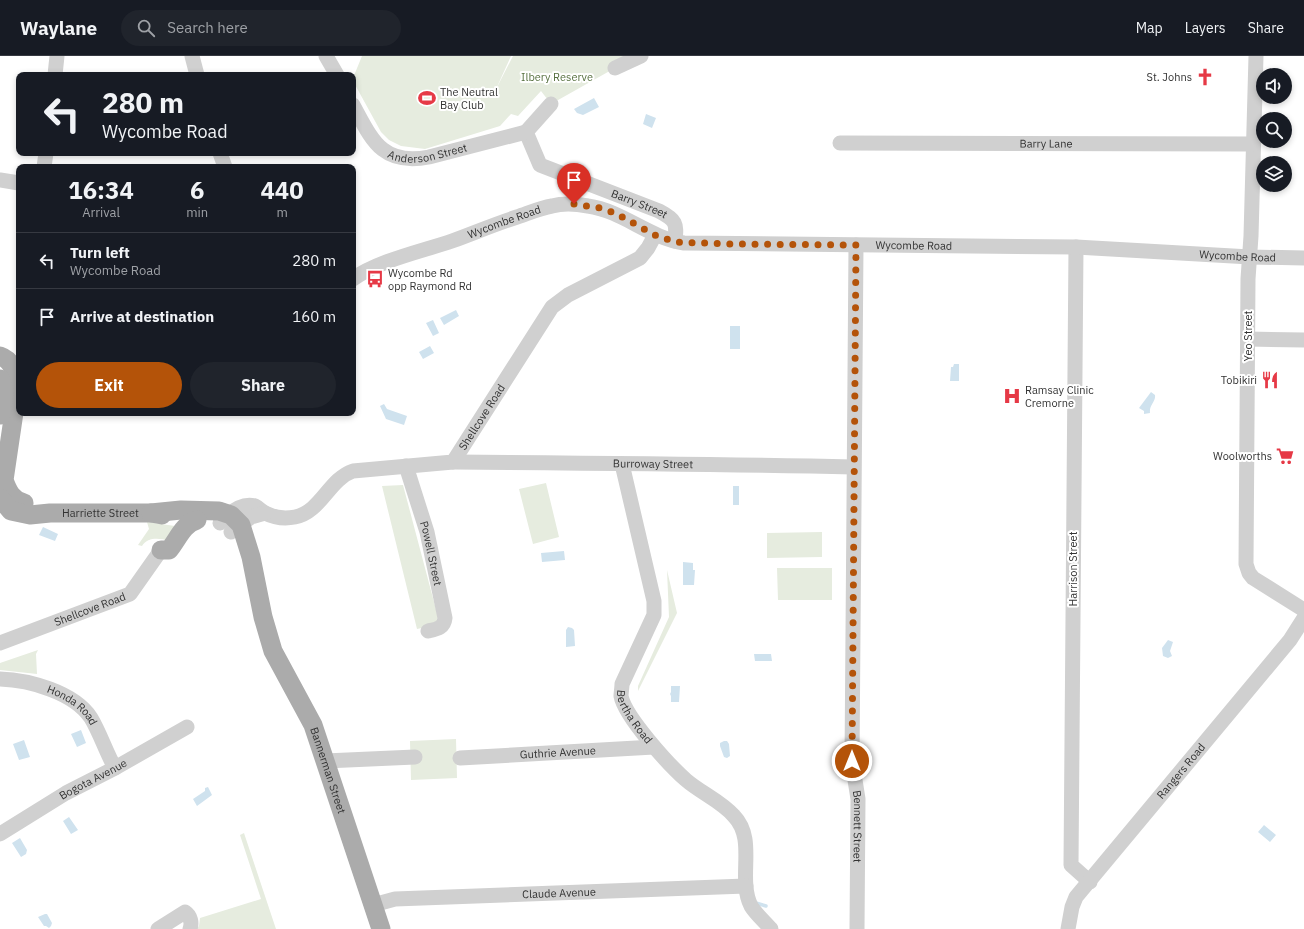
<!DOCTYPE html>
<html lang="en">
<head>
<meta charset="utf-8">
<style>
	:root { --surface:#171b24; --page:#20242c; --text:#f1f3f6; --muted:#9ea1a6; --line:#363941; --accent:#b45309 }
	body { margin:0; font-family:"IBM Plex Sans",sans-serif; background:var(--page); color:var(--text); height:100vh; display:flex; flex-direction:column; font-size:15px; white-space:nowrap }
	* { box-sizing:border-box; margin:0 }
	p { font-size:13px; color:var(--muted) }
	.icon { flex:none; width:22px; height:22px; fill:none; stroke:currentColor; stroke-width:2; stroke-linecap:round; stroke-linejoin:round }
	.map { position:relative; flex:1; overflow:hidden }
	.details { position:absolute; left:16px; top:108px; width:340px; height:252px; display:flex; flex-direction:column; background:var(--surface); border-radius:8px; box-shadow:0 2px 6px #0003 }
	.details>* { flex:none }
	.banner { position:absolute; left:16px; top:16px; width:340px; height:84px; border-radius:8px; box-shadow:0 2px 6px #0003; background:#171b24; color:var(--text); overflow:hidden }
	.controls { position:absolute; left:1256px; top:12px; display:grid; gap:8px }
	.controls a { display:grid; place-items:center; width:36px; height:36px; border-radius:50%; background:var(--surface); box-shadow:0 2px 6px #0003; font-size:20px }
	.pin { position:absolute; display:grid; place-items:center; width:34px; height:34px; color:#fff; margin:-41px -17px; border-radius:50% 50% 50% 0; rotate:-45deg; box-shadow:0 0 4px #0007 }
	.pin .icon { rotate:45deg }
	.me { position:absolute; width:44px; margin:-22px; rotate:0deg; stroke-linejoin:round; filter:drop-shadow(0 0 3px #0008) }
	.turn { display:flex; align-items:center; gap:14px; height:84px; padding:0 20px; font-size:18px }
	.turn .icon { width:52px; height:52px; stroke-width:2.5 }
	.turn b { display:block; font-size:28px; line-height:34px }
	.eta { display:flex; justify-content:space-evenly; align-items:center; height:68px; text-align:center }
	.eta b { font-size:24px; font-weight:700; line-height:28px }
	.button { display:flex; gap:8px; margin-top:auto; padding:8px 20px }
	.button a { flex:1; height:46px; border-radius:24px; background:var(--accent); color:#fff; font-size:16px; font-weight:700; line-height:46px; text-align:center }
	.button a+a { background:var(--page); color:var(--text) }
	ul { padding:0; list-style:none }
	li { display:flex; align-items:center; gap:12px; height:56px; padding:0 20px; border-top:1px solid var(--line) }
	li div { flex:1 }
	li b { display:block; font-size:15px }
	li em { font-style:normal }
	header { display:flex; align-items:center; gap:24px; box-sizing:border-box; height:56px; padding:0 20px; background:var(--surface); border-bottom:1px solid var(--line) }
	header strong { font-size:19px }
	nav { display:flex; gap:22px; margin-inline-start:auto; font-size:14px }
	.search { width:280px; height:36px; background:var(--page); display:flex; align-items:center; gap:10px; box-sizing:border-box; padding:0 14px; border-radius:22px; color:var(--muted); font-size:15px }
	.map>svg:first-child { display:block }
</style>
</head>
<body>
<header>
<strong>Waylane</strong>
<div class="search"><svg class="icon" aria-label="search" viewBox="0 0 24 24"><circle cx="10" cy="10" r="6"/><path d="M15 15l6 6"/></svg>Search here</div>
<nav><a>Map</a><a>Layers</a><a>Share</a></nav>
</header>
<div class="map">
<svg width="1304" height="873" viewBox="0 0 1304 873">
	<rect width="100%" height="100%" fill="#fff"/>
	<path fill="#e6ecdf" d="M362,0H511L496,33L513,0H641L615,12L551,48L541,35L518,60L511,58L500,70L425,93L401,90L389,84L381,76L353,25V22Z
		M546,427L559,481L533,488L519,433Z
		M403,429L438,561L436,569L417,573L382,430Z
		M147,466L175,470L169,485C159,482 148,481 142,490L138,489L149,473Z
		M822,476V501L767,502V477Z
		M777,512H832V544H778Z
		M667,514L677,557L638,635V630L669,561Z
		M38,594L36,598L37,618L0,614V607Z
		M456,683L457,722L411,724L410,685Z
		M244,777L276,873H197L199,870L200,862L261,843L240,779Z"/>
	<path fill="#cfe2ee" d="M594,42L599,51L583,59L577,57L574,53Z
		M646,58L656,62L652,72L643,68Z
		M456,254L459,260L444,269L440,262Z
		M433,264L439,277L433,280L426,267Z
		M730,270H740V293H730Z
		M430,290L434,297L423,303L419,296Z
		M954,308H959V325H950L951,311H953Z
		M1151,336L1155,339C1156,346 1149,349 1150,357L1144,358V355L1139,352Z
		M384,348L387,353L407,360L404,369L386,363L380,350Z
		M733,430H739V449H733Z
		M43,471L58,478L55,485L39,479Z
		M564,495L565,504L542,506L541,497Z
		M683,506L693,507V514H695L694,529H683Z
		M568,571L572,572L574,574L575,590L566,591V574Z
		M1168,584L1173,586L1170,595L1172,600L1168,602L1163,600L1162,592Z
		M754,598H771L772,605H755Z
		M671,630H680L679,646H671V640L670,638L671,636Z
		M81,674L86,687L77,691L71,678Z
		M24,684L30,701L19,704L13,688Z
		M724,685H727L729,688L730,700L727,702L724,701L720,690V687Z
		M208,731L212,739L197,750L193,743L205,735V732Z
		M69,761L78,774L71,778L63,765Z
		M1264,769L1276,779L1270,786L1258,776Z
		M20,782L27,794L26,798L21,801L12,787Z
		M45,858H47L52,867L51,870L49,872L46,870H44L38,861Z"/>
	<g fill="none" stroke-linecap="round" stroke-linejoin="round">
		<path stroke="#cfe2ee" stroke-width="3.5" d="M756,847L766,850"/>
		<g stroke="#d0d0d0" stroke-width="15">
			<path d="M192,0L197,19"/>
			<path d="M326,0L337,19"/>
			<path d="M1256,0L1251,180L1248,223L1246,508L1249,517L1253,522L1304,554"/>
			<path d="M615,12L641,0"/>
			<path d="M55,19L57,0"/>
			<path id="s1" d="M551,48L526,76L540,109L659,155C676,164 677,167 675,185"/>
			<path id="s2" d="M353,49C372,84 382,110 429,101L526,76"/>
			<path id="s3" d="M840,87L1253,88"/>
			<path d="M220,97L225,111"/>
			<path d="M44,111L46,97"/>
			<path d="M0,124L19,127"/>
			<path id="s4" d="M856,189L852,705L858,743L857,873"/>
			<path d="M1076,191L1071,809L1090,826"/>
			<path id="s5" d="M353,223C377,205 423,195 452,185C474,177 495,168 517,161C529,157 540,152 552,150C563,147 577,148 588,150C623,155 649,182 684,187L1076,191L1250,201L1304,202"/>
			<path d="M1248,283L1304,284"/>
			<path id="s6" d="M453,406C586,407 720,408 853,411"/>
			<path id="s7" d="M622,408L654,545V559L622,628C622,632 621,637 621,640C625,661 669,709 686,724C701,737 721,745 734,760C757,784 737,822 751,850C755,857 765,866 771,873"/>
			<path id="s8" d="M406,410L427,476L445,562C444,572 437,573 428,575"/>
			<path id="s9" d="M220,467C228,458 241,446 255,450C259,452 261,455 265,457C275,462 285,463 295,461C321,456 329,423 353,415L453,406L552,251L568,239L640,202L648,192L655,179"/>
			<path d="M231,476L251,461L265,457"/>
			<path id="s10" d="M0,587L130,538L161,494"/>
			<path id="s11" d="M0,623C29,624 74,636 91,662C100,677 106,696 115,712"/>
			<path id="s12" d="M460,702L654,691"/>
			<path d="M325,705L415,701"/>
			<path id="s13" d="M0,778L66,737L115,712L187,671"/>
			<path id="s14" d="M373,849L395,843L746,830"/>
			<path d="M158,873L185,856C191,860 192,867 190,873"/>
			<path id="s15" d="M1068,873L1072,851L1076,841L1290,584L1304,562"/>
		</g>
		<g stroke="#ababab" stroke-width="19">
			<path d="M0,300C15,305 17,323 17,336L4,424C8,435 12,444 24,447"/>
			<path d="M0,323L4,335L1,359"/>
			<path id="s16" d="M0,442L11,455L30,459L50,457H151L162,459"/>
			<path id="s17" d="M151,457L181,454L219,455L231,459L241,469L251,501L263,561L273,595L313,669L381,873"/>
			<path d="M161,494H169C178,483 183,468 197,464"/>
		</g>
	</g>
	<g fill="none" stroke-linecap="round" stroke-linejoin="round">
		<path stroke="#b45309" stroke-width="7" stroke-dasharray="0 12.6" d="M574,148L600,152L615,157L655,179L675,186L729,188L856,189L852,705"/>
	</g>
	<defs>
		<g id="church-bare" transform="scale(1.38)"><path d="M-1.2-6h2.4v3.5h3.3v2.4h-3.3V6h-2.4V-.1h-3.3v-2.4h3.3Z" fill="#e63946" stroke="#fff" stroke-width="2.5" paint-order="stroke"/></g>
		<g id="stadium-bare" transform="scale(1.38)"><path d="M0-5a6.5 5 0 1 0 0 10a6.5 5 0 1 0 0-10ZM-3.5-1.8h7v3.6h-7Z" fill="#e63946" stroke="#fff" stroke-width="2.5" paint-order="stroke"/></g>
		<g id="bus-bare" transform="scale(1.38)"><path d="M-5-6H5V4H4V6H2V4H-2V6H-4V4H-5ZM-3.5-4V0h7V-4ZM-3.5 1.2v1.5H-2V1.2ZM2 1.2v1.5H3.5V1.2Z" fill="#e63946" stroke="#fff" stroke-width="2.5" paint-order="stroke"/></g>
		<g id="restaurant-bare" transform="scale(1.38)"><path d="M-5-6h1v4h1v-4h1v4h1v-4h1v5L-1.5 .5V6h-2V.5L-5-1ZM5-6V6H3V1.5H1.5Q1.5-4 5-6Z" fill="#e63946" stroke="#fff" stroke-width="2.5" paint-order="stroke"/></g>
		<g id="hospital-bare" transform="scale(1.38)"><path d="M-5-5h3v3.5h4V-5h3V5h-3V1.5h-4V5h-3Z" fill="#e63946" stroke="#fff" stroke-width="2.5" paint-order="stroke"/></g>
		<g id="supermarket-bare" transform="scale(1.38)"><path d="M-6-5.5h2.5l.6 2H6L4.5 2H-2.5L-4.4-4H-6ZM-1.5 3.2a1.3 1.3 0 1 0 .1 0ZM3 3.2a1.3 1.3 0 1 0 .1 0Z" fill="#e63946" stroke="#fff" stroke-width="2.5" paint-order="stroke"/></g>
	</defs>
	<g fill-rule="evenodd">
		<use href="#church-bare" x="1205" y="21"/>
		<use href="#stadium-bare" x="427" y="42"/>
		<use href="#bus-bare" x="375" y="223"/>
		<use href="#restaurant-bare" x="1270" y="324"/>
		<use href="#hospital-bare" x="1012" y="340"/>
		<use href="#supermarket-bare" x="1285" y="400"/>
	</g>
	<g text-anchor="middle" stroke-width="4" stroke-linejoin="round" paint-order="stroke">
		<g font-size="11" fill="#56703f" stroke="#fff">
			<text x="557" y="25">Ilbery Reserve</text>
		</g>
		<g font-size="11" fill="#333" stroke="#fff" text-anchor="end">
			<text x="1192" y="25">St. Johns</text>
			<text x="440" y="40" text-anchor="start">The Neutral<tspan x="440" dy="13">Bay Club</tspan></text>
			<text x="388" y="221" text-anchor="start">Wycombe Rd<tspan x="388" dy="13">opp Raymond Rd</tspan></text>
			<text x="1257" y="328">Tobikiri</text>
			<text x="1025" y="338" text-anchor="start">Ramsay Clinic<tspan x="1025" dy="13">Cremorne</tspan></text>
			<text x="1272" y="404">Woolworths</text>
		</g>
		<g font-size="11" fill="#333" stroke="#fff">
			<text dy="4" stroke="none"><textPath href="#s3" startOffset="206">Barry Lane</textPath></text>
			<text dy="4" stroke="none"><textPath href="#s2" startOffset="101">Anderson Street</textPath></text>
			<text dy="4" stroke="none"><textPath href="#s1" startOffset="180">Barry Street</textPath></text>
			<text dy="4" stroke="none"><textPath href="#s5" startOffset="162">Wycombe Road</textPath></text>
			<text dy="4" stroke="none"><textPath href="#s5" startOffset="582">Wycombe Road</textPath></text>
			<text dy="4" stroke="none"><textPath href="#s5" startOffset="906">Wycombe Road</textPath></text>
			<text transform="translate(1248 280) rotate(-90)" y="4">Yeo Street</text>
			<text dy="4" stroke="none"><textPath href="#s9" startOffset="313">Shellcove Road</textPath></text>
			<text dy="4" stroke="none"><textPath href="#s6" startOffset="200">Burroway Street</textPath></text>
			<text dy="4" stroke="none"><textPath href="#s16" startOffset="107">Harriette Street</textPath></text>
			<text dy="4" stroke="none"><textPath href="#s8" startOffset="91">Powell Street</textPath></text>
			<text transform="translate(1073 513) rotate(-90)" y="4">Harrison Street</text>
			<text dy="4" stroke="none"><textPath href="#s10" startOffset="96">Shellcove Road</textPath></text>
			<text dy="4" stroke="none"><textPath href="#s11" startOffset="79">Honda Road</textPath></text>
			<text dy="4" stroke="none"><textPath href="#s7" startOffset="267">Bertha Road</textPath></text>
			<text dy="4" stroke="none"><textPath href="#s12" startOffset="98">Guthrie Avenue</textPath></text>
			<text dy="4" stroke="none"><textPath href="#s17" startOffset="357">Bannerman Street</textPath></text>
			<text dy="4" stroke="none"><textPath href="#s15" startOffset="197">Rangers Road</textPath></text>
			<text dy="4" stroke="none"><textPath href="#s13" startOffset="108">Bogota Avenue</textPath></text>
			<text dy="4" stroke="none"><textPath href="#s4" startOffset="582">Bennett Street</textPath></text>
			<text dy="4" stroke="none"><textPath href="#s14" startOffset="187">Claude Avenue</textPath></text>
		</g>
	</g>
</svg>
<div class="controls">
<a><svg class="icon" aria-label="sound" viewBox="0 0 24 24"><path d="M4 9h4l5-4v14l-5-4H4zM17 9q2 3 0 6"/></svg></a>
<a><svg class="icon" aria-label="search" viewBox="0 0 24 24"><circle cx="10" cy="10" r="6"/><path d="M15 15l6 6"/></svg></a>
<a><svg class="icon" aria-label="layers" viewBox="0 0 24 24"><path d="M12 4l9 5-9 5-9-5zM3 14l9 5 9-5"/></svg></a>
</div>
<div class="pin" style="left:574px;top:148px;background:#d93025"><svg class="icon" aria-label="arrive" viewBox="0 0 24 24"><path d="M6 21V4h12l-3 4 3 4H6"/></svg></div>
<svg class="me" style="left:852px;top:705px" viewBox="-20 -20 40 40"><circle r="17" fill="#b45309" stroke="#fff" stroke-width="3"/><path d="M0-11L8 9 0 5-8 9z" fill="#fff"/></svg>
<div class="banner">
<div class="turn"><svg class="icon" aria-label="left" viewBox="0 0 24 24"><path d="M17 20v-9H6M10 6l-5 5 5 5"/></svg><div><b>280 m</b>Wycombe Road</div></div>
</div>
<section class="details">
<div class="eta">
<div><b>16:34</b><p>Arrival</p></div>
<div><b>6</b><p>min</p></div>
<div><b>440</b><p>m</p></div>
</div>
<ul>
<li><svg class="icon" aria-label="left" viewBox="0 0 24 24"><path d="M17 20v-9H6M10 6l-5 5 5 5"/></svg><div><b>Turn left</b><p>Wycombe Road</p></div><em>280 m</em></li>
<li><svg class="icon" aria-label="arrive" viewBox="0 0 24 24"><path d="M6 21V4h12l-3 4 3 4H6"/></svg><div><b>Arrive at destination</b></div><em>160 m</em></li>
</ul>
<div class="button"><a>Exit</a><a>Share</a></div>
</section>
</div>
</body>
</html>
